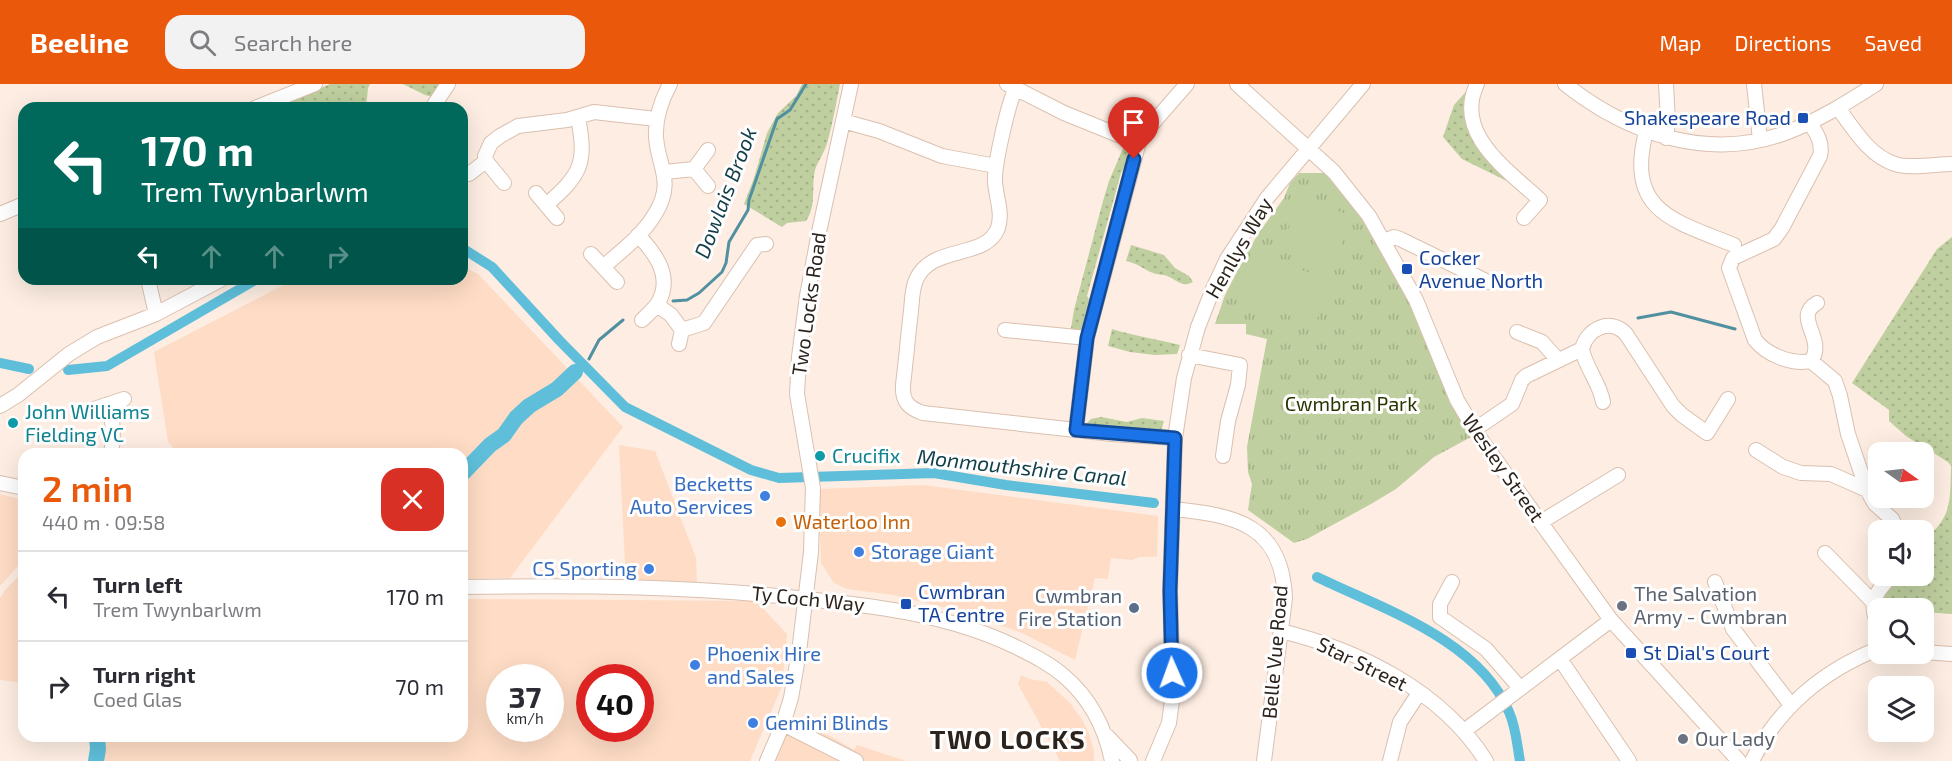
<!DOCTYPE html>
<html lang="en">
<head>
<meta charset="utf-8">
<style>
	:root { --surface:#fff; --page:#f2f2f3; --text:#2b2b33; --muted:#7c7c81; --line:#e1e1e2; --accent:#ea580c }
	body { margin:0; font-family:"Exo 2",sans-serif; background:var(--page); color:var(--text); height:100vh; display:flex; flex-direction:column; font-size:22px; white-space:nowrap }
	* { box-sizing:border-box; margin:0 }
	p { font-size:20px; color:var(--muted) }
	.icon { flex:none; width:33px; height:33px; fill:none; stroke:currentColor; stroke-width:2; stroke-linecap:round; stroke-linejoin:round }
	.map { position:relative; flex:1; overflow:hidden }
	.details { position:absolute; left:18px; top:364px; width:450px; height:294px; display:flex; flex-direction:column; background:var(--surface); border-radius:18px; box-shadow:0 6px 24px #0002 }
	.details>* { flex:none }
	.guide { position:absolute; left:18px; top:18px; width:450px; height:183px; border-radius:18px; box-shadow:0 6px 24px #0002; background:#00695c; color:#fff; overflow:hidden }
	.needle { width:39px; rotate:104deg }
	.buttons { position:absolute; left:1868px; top:358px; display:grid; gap:12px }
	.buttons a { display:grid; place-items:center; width:66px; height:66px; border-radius:12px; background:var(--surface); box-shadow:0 6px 24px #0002; font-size:30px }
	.speed { position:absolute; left:486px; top:580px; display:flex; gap:12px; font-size:30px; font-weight:700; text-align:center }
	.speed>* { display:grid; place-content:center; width:78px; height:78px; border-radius:50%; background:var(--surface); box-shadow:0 6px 24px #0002; line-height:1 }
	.speed small { font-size:15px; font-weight:400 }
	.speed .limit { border:9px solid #d22; background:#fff; color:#111 }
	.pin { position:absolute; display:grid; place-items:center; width:51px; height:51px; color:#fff; margin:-62px -26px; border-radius:50% 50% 50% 0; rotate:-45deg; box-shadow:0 0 6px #0007 }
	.pin .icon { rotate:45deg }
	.me { position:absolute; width:66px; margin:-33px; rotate:358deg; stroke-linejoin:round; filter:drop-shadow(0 0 4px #0008) }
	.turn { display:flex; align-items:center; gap:21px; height:126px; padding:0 24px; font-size:27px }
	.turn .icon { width:78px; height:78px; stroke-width:2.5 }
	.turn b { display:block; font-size:42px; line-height:51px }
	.lanes { display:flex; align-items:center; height:57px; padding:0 24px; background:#0003; justify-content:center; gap:30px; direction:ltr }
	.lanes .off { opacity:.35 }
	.round { display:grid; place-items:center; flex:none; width:63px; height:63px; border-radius:18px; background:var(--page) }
	.summary { display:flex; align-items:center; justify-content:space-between; height:102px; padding:0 24px }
	h1 { font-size:36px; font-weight:600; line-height:45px; color:var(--accent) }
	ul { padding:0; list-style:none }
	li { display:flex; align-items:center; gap:18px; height:90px; padding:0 24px; border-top:2px solid var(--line) }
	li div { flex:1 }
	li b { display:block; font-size:22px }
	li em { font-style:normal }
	header { display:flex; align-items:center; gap:36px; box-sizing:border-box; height:84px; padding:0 30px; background:var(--accent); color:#fff }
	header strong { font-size:28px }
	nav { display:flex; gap:33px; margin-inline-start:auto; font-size:21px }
	.search { width:420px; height:54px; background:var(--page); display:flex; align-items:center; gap:15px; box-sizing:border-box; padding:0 21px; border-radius:18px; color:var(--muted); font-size:22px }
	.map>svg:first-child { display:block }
</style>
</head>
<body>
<header>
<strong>Beeline</strong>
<div class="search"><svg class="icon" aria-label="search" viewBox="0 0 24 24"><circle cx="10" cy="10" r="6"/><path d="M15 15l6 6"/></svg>Search here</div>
<nav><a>Map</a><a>Directions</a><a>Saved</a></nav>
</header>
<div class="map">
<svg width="1952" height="677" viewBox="0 0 1952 677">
	<defs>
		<pattern id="grass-dots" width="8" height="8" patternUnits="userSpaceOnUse" patternTransform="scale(1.5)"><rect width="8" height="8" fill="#bfcf9f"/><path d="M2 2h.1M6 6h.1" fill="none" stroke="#a4b188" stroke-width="1.8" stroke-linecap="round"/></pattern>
		<pattern id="park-tufts" width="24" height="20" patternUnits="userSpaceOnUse" patternTransform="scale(1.5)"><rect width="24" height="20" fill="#bfcf9f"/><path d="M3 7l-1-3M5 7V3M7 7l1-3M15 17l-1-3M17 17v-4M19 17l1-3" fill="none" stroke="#a4b188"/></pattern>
	</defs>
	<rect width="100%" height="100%" fill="#fdede2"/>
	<path fill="#fedcc5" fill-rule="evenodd" d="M462,182L478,190L623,343L510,494L462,495V370H179L168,358L154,268L295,195H462Z
		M619,361L655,367L696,474L697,498L626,497Z
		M923,401L1158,432L1157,473H1139L1132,476L1111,474L1108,495L1095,494L1075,576L1020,548L950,525L894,511L847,505L834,499L821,479L819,405Z
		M0,410L19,415V481L0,502Z
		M24,487V599L0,596V514L5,506Z
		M462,515L756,517L787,550L782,602L750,677H95L96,653L462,652ZM500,594H550V645H500ZM590,594H640V645H590Z
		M1021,591L1029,595L1047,598L1070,619L1083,637L1089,650L1094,667V677H1060L1018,600Z
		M795,632L811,645L830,652L854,666L857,661L906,677H775Z"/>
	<path fill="url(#grass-dots)" d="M330,0H370L368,4L366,24H274Z
		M403,0H452L441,15L425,11Z
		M802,0H840C836,19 833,38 828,56C826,66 817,79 815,86C811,104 817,121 806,137L787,139L782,143L744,120L754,94L767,49L778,29L796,12Z
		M1471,2L1468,33L1517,102L1462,75L1443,53L1454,21Z
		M1124,62L1129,68C1127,76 1126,83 1121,89L1087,212L1090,217L1083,252L1070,250L1074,226L1103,117L1109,97Z
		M1952,153V530L1923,528V525H1879V513L1898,492H1923V457C1952,433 1950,419 1951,382L1948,378L1906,352L1889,337V326L1852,299L1937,165Z
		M1131,161L1164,171L1175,184L1189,192L1193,198C1181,204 1178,196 1167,192C1163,190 1157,191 1153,189C1143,185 1137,179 1126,177Z
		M1112,245C1134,252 1157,255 1180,261L1177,270L1155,271L1130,268L1108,262Z
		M1101,333L1127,338L1142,334L1164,337L1161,347L1096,343L1087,339L1091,335Z"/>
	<path fill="url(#park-tufts)" d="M1299,89H1325L1350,116L1398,195L1424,249L1452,317L1471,353L1434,373L1396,405L1371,420L1307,455L1294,459L1248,426L1252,400L1248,388L1247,363L1267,255L1246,250V240H1215L1225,211L1243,176L1258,150L1284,114L1290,99Z"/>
	<path fill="#bfcf9f" d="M1302,112L1353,133L1332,184L1281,163Z
		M1253,165L1332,199L1314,242L1234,208Z"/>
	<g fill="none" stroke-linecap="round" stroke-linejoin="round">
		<path stroke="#5090a1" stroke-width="3" d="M673,217L687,216L699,209L722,188L726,179L729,158L748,126L749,116L777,35L790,26L806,0
			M1638,234L1671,228L1735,245
			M589,275L599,256L623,236"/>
		<path stroke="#5fbfda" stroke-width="10" d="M462,164L492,183L559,256L625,323L751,386L779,394L934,389L1006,401L1154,419
			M0,279L29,285
			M68,286L107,282L257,195
			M1317,493C1383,525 1479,556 1509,628C1516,643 1517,661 1520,677"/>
		<path stroke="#5fbfda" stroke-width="16" d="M462,390L490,361L504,351L516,334L529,322L557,305L575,288
			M96,677L98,665L97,652"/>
		<g stroke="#dac0af" stroke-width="16">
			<path id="minor" d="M1007,0L1064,29L1138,59
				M1237,0L1334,88L1369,132L1416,216L1457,316L1477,350L1611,536L1739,677
				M1477,0C1453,50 1508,86 1540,116L1524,134
				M1565,0C1628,50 1709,78 1788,48C1819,36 1848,18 1876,0
				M1666,0L1668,37L1666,54
				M1754,0L1760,56
				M1016,4C1008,19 994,82 995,98C996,113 1003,129 998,144C986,176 931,160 916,196C912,205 912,217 911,227C908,252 906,276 903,301C902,317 908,324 923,329L1112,350L1175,354
				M255,24L315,0
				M432,24L448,0
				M1838,24C1854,45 1869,72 1895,80C1909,85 1937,80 1952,80
				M843,37L879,47L942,72L996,82
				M1810,39C1817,50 1823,59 1820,72L1782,144L1774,155L1733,174L1729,184L1755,256C1767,271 1792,281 1811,277L1835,297L1840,312L1848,350L1867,406L1875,420L1892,435L1898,447
				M1646,48C1625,127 1674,137 1734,161
				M694,85L708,102
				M665,88L694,85L708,66
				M469,90L486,77
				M504,99L486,77L485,72L491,59L500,52L518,42L567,36L594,28L656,35
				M536,109L557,134
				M546,121C581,91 587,79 578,34
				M0,130L24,120
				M638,151C656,170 673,193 658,219C654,225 647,231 642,236
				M1384,157L1394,153L1400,155L1488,198
				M591,170L617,198
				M603,183C621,167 643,151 655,130C675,98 658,83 656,53C655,34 661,17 670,0
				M148,195L156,230
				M657,221L671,231L682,246
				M1005,246L1087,254
				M1517,248L1542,258L1558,276
				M679,260L682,246L704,239L757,161L766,160
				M1582,265C1587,245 1610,233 1626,250L1673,322L1682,331L1707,349L1728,315
				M1189,271L1240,281L1238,301L1228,337L1223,372
				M1811,277C1827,255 1792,233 1817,219
				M108,320C114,337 114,353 111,370
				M0,322L18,311L69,270L97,253L156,230L222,195
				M94,325L124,315
				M1076,346L1087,254L1140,54L1187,0
				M1474,346L1512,320L1522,296L1526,292L1582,265C1585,283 1600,299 1603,318
				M1756,366L1783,383L1801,389L1831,390L1867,406
				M0,399L24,404
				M1173,425C1234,431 1282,440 1285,514L1264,677
				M1541,438L1618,391
				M1825,469L1873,518
				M1452,498L1440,520V533L1486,565L1520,604
				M1715,498L1733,545L1791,621
				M462,503C580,501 699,502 816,516C884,523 951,532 1014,562C1032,571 1049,579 1064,592C1091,615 1105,643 1112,677
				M1878,541C1868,517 1875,510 1891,492
				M1281,547C1359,566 1442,607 1486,677
				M1923,568L1952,570
				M1560,575L1629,677
				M783,640L856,677
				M1464,647L1611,536
				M1107,652L1130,676
				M767,677L783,640L791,614L799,568L811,468L813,404L797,310L799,273L807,212L819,148L851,0
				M1153,677L1169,639L1173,609L1170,507L1175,354L1184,294L1198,243L1213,205L1227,175L1267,114L1363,0
				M1390,677L1400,638L1419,609
				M1752,677C1778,624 1824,586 1878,565"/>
		</g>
		<use href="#minor" stroke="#fff" stroke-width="14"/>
	</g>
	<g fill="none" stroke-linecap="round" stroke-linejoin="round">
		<g stroke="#114b97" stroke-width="15">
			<path id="route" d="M1134,75L1087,254L1076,346L1175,354L1170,507L1172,589"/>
		</g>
		<use href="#route" stroke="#1a73e8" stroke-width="10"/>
	</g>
	<g fill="#1a4fb4" stroke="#fefefe" stroke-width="2">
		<rect x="1797" y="28" width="12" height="12" rx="3"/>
		<rect x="1401" y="179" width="12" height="12" rx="3"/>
		<rect x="900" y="514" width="12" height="12" rx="3"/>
		<rect x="1625" y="563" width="12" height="12" rx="3"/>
	</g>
	<g fill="#0f9aa8" stroke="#fefefe" stroke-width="2">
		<circle cx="13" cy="339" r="6"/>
		<circle cx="820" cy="372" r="6"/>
	</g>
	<g fill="#3f7fe0" stroke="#fefefe" stroke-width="2">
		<circle cx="765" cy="412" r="6"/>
		<circle cx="859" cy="468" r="6"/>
		<circle cx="649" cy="485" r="6"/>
		<circle cx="695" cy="581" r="6"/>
		<circle cx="753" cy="639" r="6"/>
	</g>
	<circle fill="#e8710a" stroke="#fefefe" stroke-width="2" cx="781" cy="438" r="6"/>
	<g fill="#6b7280" stroke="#fefefe" stroke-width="2">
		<circle cx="1622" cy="522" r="6"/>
		<circle cx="1683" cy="655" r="6"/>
	</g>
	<circle fill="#5c6f8a" stroke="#fefefe" stroke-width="2" cx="1134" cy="524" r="6"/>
	<g text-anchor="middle" stroke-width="6" stroke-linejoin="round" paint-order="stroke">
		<g font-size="20" fill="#164399" stroke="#fefefe" text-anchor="start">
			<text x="1791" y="41" text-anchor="end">Shakespeare Road</text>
			<text x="1419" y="181">Cocker<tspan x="1419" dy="23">Avenue North</tspan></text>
			<text x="918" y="515">Cwmbran<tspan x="918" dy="23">TA Centre</tspan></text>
			<text x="1643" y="576">St Dial's Court</text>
		</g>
		<g font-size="20" fill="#2d231d" stroke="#fefefe">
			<text transform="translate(1239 164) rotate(-60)" y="7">Henllys Way</text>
			<text transform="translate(809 220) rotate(-82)" y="7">Two Locks Road</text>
			<text transform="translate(1503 384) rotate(55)" y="7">Wesley Street</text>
			<text transform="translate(808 515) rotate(6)" y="7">Ty Coch Way</text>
			<text transform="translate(1275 568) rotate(-85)" y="7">Belle Vue Road</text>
			<text transform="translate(1362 580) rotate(26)" y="7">Star Street</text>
		</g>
		<g font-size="20" fill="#293500" stroke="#fefefe">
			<text x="1351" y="327">Cwmbran Park</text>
		</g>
		<g font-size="20" fill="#0d838f" stroke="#fefefe" text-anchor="start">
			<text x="25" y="335">John Williams<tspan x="25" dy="23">Fielding VC</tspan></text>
			<text x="832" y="379">Crucifix</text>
		</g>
		<g font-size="20" fill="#366cbe" stroke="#fefefe" text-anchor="start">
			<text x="753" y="407" text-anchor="end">Becketts<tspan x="753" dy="23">Auto Services</tspan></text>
			<text x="871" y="475">Storage Giant</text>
			<text x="637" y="492" text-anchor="end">CS Sporting</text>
			<text x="707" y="577">Phoenix Hire<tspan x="707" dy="23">and Sales</tspan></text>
			<text x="765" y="646">Gemini Blinds</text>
		</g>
		<g font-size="20" fill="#c56008" stroke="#fefefe" text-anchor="start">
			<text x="793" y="445">Waterloo Inn</text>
		</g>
		<g font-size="20" fill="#5b616d" stroke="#fefefe" text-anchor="start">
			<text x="1634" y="517">The Salvation<tspan x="1634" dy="23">Army - Cwmbran</tspan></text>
			<text x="1695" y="662">Our Lady</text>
		</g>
		<g font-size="20" fill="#4e5e75" stroke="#fefefe" text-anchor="end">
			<text x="1122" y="519">Cwmbran<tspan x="1122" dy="23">Fire Station</tspan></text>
		</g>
		<g font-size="21" font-style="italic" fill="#123e4a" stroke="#fefefe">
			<text transform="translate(726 109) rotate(-69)" y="7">Dowlais Brook</text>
			<text transform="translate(1022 384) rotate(6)" y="7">Monmouthshire Canal</text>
		</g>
		<g font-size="26" font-weight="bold" letter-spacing="1.5" fill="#2d231d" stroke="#fefefe">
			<text x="1008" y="665">TWO LOCKS</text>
		</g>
	</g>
</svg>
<div class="buttons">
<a><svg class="needle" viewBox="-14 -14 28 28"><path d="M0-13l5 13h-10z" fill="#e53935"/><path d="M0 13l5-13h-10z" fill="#7c7c81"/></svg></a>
<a><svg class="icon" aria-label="sound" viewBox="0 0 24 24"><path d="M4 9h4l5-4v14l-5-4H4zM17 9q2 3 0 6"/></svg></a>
<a><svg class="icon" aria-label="search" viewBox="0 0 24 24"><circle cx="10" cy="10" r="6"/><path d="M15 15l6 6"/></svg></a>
<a><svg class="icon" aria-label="layers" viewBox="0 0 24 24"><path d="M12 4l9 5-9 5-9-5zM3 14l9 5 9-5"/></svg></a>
</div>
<div class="speed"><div>37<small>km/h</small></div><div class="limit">40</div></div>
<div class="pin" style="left:1134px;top:75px;background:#d93025"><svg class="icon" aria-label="arrive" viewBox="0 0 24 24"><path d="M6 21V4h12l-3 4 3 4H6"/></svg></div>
<svg class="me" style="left:1172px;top:589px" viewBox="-20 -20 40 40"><circle r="17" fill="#1a73e8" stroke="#fff" stroke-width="3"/><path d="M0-11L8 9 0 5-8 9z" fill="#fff"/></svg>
<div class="guide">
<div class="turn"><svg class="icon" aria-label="left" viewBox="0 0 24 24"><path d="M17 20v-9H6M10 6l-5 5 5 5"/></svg><div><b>170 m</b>Trem Twynbarlwm</div></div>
<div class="lanes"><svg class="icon" aria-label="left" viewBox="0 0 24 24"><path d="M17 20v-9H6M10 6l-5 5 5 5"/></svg><svg class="icon off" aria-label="ahead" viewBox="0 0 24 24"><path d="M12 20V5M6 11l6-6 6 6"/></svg><svg class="icon off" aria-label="ahead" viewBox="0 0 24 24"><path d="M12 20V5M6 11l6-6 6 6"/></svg><svg class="icon off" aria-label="right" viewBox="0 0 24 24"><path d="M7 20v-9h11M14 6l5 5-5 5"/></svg></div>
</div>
<section class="details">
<div class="summary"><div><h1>2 min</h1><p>440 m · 09:58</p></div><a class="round" style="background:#d93025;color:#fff"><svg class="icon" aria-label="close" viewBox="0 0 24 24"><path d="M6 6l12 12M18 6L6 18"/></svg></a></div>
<ul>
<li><svg class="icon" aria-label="left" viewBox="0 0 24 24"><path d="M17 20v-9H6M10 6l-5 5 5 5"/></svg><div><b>Turn left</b><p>Trem Twynbarlwm</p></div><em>170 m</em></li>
<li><svg class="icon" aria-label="right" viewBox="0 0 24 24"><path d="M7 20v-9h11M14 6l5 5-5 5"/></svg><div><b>Turn right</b><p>Coed Glas</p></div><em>70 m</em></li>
</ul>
</section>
</div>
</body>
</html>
